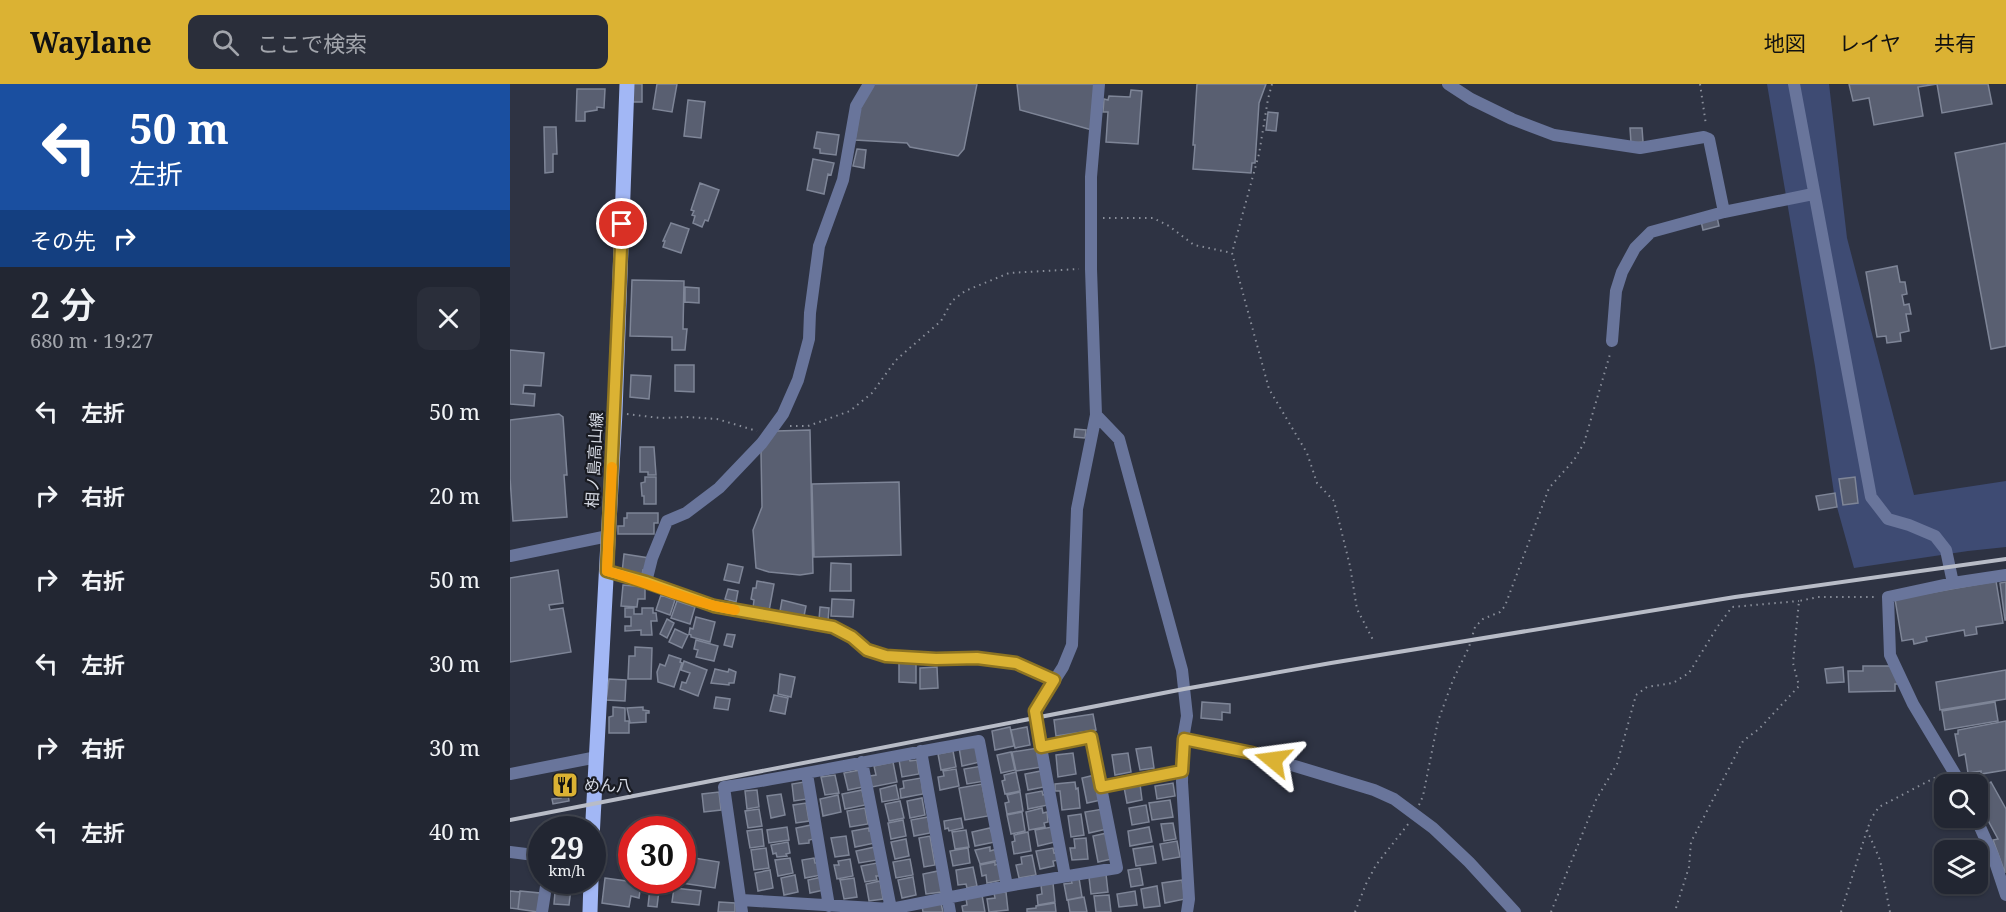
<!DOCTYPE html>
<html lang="ja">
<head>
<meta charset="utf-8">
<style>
	:root { --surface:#222632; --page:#2a2e3a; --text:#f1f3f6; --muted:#a2a5ac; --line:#3f434d; --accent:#dbb233 }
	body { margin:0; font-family:"Noto Serif","Noto Sans JP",serif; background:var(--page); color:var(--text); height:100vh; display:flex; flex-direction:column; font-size:22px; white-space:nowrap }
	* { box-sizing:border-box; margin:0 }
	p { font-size:20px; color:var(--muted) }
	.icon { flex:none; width:33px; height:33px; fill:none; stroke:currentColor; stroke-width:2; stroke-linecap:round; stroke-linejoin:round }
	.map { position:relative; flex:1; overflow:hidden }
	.sheet { display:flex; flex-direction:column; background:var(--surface); width:510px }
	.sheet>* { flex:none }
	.guide { background:#1a4fa0; color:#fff; overflow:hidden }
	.tools { position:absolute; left:1424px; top:690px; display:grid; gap:12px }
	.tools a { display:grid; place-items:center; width:54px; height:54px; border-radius:12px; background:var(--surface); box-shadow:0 2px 4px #0004,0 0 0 2px var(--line); font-size:30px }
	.speed { position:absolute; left:18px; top:732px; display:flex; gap:12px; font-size:30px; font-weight:700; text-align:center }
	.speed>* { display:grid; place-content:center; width:78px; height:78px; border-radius:50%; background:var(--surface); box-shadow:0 2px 4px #0004,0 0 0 2px var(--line); line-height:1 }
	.speed small { font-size:15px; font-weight:400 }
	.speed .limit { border:9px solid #d22; background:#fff; color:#111 }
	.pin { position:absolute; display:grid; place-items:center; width:51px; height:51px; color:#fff; margin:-26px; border:3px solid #fff; border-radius:50%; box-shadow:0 2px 6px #0007 }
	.me { position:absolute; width:66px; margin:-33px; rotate:286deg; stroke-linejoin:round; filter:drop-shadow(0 0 4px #0008) }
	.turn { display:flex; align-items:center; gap:21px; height:126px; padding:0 30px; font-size:27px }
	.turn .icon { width:78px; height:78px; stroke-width:2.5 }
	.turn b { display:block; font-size:42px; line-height:51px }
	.then { display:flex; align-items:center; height:57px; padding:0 30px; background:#0003; gap:12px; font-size:22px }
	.round { display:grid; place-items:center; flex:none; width:63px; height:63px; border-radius:12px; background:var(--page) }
	.head { display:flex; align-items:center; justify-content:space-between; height:102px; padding:0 30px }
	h1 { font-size:36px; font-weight:600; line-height:45px }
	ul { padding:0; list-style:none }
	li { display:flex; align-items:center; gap:18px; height:84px; padding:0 30px }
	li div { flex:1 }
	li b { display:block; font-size:22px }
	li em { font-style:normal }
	header { display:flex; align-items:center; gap:36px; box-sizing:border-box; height:84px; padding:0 30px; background:var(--accent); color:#111 }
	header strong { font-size:28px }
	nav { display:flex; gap:33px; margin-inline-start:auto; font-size:21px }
	.search { width:420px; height:54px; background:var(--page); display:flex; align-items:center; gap:15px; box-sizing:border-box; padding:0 21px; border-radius:12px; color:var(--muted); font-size:22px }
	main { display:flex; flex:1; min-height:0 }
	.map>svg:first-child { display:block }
</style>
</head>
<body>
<header>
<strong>Waylane</strong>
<div class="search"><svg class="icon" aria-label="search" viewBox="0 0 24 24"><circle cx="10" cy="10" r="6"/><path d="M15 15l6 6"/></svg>ここで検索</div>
<nav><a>地図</a><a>レイヤ</a><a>共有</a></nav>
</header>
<main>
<section class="sheet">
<div class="guide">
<div class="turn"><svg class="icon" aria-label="left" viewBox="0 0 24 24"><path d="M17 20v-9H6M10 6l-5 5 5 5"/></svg><div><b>50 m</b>左折</div></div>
<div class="then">その先<svg class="icon" aria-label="right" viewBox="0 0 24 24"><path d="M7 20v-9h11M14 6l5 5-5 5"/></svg></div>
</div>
<div class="head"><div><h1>2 分</h1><p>680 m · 19:27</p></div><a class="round"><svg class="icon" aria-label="close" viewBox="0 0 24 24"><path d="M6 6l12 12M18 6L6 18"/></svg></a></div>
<ul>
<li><svg class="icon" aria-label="left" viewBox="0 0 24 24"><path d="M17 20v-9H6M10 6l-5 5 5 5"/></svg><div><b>左折</b></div><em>50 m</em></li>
<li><svg class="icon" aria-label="right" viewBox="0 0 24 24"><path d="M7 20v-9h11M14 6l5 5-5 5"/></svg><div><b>右折</b></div><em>20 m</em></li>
<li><svg class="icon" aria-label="right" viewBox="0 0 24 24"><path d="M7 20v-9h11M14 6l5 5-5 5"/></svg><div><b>右折</b></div><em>50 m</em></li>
<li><svg class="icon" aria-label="left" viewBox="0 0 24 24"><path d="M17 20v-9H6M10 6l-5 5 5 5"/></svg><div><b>左折</b></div><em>30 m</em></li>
<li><svg class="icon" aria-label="right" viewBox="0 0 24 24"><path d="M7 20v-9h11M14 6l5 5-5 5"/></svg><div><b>右折</b></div><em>30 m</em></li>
<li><svg class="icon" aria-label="left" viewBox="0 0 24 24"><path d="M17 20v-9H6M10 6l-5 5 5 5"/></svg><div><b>左折</b></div><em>40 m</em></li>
</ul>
</section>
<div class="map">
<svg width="1496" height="828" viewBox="0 0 1496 828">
	<rect width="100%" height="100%" fill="#2e3343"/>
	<path fill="#3e4b73" d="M1257,0H1319L1337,154L1404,411L1496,397V463L1458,467L1344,484L1325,416L1305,282Z"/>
	<path fill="#595f71" stroke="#7e8597" stroke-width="1.5" d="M123,0H132V18H123Z
		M147,0H167L162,28L143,25Z
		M363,0H467L454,65L448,72L400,63L397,59L345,56L350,25Z
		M507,0H585L582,46L510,26Z
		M687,0H756L749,19L745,79H742L741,89L683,85L685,61H683Z
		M1339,0H1427L1408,3L1413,32L1364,41L1359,14L1343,17Z
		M1427,0H1478L1482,20L1432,29Z
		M67,5H95L94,24L87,23V26L75,28V37H66Z
		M621,6L632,7L628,60L596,58L598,28H593L594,15L598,16L599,12L620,13Z
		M178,16L195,18L191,54L174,52Z
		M758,28L768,29L766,47L756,46Z
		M34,43H46L47,70H43V88L35,89Z
		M1120,44H1132L1133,58L1121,59Z
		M307,48L329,51L326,71L310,69V65L304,64Z
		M1496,59V262L1481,265L1445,69Z
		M347,65L356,66L354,84L343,82Z
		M303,75L324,79L321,91L318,90L314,110L297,106Z
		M190,99L209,106L198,137L195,136L192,143L183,139L185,132L182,131L184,127L181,126Z
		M1207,133L1209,142L1193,146L1191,137Z
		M161,139L179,145L171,169L153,163L155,157H153Z
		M1387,182L1390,198H1395L1397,210L1392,211L1394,221L1399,220L1401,230H1396L1399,247L1390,249L1391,257L1377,259L1376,252L1367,253L1356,188Z
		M122,196L174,197L173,245H177L175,266H162V253L120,252Z
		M175,203L189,204V219L175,218Z
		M0,266L34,269L31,302L14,301L13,309L25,310L24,322L0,320Z
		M165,281H184V308L165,307Z
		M121,291L141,292L139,315L120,313Z
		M49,330L53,333L57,391H54L57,433L3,437L0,394V336Z
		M565,345L576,346L575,354L564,353Z
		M300,346L303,489L290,491L259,488L246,484L243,446L252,423L251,368L266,347Z
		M130,363H144L146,391H138V388H130Z
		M135,393H146V420H134V412H132L131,399L135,398Z
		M1345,393L1348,419L1333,421L1329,395Z
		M389,398L391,471L304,473L302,400Z
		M1325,409L1327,423L1309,426L1306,412Z
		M117,429H148V439H144V450H108V442H114V434H117Z
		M114,470L139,474L138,487L133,486L132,491L112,489Z
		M321,479L341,480V507H320Z
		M218,480L233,483L229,499L214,496Z
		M48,486L53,519L39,521L40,526L53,524L61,568L0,578V494Z
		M247,497L264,500L259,527L243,524L244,516L241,515L243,504H246Z
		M1486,497L1493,539L1466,543L1467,550L1455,552L1454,546L1416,553L1417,557L1404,560L1403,555L1392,557L1385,515Z
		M1496,498V536H1495L1490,499Z
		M113,501L135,503V515H128L127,523L111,522Z
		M218,505L228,507L226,518L215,515Z
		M151,511L165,516L160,531L146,526Z
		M322,515L344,516L343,533L321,532Z
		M272,516L296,522L294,532L270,527Z
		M167,517L185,523L180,540L161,534Z
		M310,523L319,524L318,537L309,536Z
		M115,524H124V530H132V524H143V529H146L147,537H141L142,551H131V546L115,547V542H121V533H115Z
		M186,533L205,538L200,558L181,553V551L179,550L180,544L183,545Z
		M157,535L164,539L157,554L150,550Z
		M165,545L178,551L172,564L159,558Z
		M217,550L225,551L222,563L214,561Z
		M186,556L208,562L204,577L186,573L188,566L184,565Z
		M125,563L142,564L141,595H118L119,572H125Z
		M159,571L171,575L170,578L172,579L164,603L148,598L147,588L150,580L155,582Z
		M174,577L197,586L188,612L170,605L172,598L176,599L180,589L171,586Z
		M389,579L406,580V599L389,598Z
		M1353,582H1381L1389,600H1385V607L1339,608L1338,587H1353Z
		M427,583L428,604L410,605V584Z
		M1333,583L1334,598L1317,599L1315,585Z
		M205,585L218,588L219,585L226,588L224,599H219V601L201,599Z
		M1496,586V615L1430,626L1426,598Z
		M270,590L285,593L281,613L268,610Z
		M99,595L116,596L115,617L96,616Z
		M264,611L278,614L275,630L260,627Z
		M206,613L220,615L218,626L204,624Z
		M692,618L720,620V629L712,628V636L691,634Z
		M1485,618L1488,637L1435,646L1432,627Z
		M103,623L115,624V637H119V649H99V633L103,632Z
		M133,623V626L139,627V629H136V638L120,639L117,624Z
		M583,630L586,646L546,652L544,636Z
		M1496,637V686L1471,690V687L1458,689L1455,670L1449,672L1445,650H1448V646Z
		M500,643L504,662L485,666L482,647Z
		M517,643L520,661L505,664L501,646Z
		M466,660L470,678L452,682L449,663Z
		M641,663L644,684L630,686L626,665Z
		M528,664L532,683L506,687L502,668Z
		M443,667L446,683L431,686L428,670Z
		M501,668L505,686L491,689L487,671Z
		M563,669L566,690L548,693L546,671Z
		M618,669L621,688L605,691L602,671Z
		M399,674L400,677L407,676L409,690L392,693L389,676Z
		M383,678L387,698L362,703L359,692L366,691L364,682Z
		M472,682L475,697L457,700L454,685Z
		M446,685L449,702L430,706L428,693L434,692L433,687Z
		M350,686L353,703L338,706L334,689Z
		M531,687L534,703L518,706L515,690Z
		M506,688L510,707L495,710L492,697L495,696L494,691Z
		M325,691L329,709L315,711L311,693Z
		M585,691L591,716L577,719L572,694Z
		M1468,691L1472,701L1467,703V700H1457L1455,696Z
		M59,693L61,708L51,709L49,695Z
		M411,694L413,710L391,714L390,705L394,704L393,697Z
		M294,698L297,715L284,717L282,700Z
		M565,698L566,705L568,704L570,724L552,726L550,707H545V700Z
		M1481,698L1496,725L1495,789L1483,756L1488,755L1467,716V706Z
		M663,699L665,712L647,715L645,702Z
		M472,700L478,732L455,736L449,704Z
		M630,700L632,716L617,719L614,703Z
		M386,701L389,715L372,718L370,705Z
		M247,706L249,723L237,725L235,707Z
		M352,706L355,721L335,725L332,710Z
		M532,707L533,711L536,710L538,721L518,725L516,710Z
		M209,708L211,726L194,728L192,710Z
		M510,708L513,727L497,730L495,719L499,718L497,711Z
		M58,710L59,717L43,720L42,715L51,714V711Z
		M271,710L275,731L261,734L257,712Z
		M328,711L331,728L313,732L310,715Z
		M412,714L415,731L400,734L397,717Z
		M660,716L663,733L642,736L639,719Z
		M390,717L394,734L379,737L375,720Z
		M296,719L299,737L286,739L283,721Z
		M636,721L639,738L622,741L619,724Z
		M355,724L358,740L340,743L337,727Z
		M532,724L533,729L537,728L538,738L534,739L535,743L519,746L516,728Z
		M249,725L252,742L238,744L235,727Z
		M593,725L597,745L579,749L575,728Z
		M512,728L515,747L501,750L497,731Z
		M571,730L574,751L561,753L558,732Z
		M418,733L420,749L404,752L401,736Z
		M451,734L453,744L439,747L438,744L435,745L434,737Z
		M393,736L396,752L381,755L378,739Z
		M663,739L666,755L654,757L651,740Z
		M301,741L304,755L299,756V759L289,760L286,744Z
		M277,743L279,756L259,759L257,746Z
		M542,743L545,758L528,762L525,746Z
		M639,743L642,758L620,762L618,747Z
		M359,744V747H362L365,759L345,763L342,747Z
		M480,744L485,758L465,762L462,748Z
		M252,745L254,762L240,764L237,747Z
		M456,746L459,763L445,765L442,748Z
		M518,748L521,767L504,770L502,758L505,757L504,751Z
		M597,749L602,775L588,778L583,752Z
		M336,752L339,771L325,773L321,754Z
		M420,752L425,781L414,783L409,754Z
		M576,754L578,775L562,776L560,764H565L564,755Z
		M396,755L399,772L385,775L381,758Z
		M667,757L670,773L653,776L650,760Z
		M278,758L280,769L276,770L277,772L267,773L266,769L263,770L261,761Z
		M643,762L646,779L626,782L623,765Z
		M365,763L367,776L349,779L346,767Z
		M480,763V767L487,765L489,776L470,780L465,766Z
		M256,764L259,784L244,786L241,766Z
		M458,764L460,779L443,782L440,767Z
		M543,764L544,769L547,768L549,776L543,777L544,782L530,785L526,767Z
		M522,771L526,791L509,794L506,781L512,780L511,773Z
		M172,772L209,778L205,804L151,796H172Z
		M280,774L283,789L268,792L265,776Z
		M304,774L305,779H308L311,791L295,794L292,776Z
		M340,775L343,792L327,795L324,781H329L328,777Z
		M400,775L403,791L386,794L383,778Z
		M485,778V781L488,780L492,796L477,799L476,791L472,792L470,781Z
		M367,779L370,792H366L367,796L355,798L351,782Z
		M463,783L467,802L457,804L456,800L448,801L446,786Z
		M630,784L633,801L621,803L618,786Z
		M260,786L263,804L248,807L245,789Z
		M428,787L432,808L416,810L413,790Z
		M596,790L598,808L581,810L579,793Z
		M285,791L288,808L274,811L271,794Z
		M312,793L314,806L300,809L298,796Z
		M403,793L406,811L392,814L388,796Z
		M95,794L131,799L129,814L121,812L119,823L92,819Z
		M344,794L347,813L334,815L330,796Z
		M569,794L572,813L557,816L554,800L562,799L561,796Z
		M46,796H62L59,821L44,820Z
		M672,796L675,815L655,819L652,799Z
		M370,797L373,815L359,817L356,800Z
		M543,799L545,818L528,821L527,811L532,810L531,801Z
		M647,802L650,822L634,824L631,805Z
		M140,804L149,806L147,823L138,822Z
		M164,804L191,807L189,821L162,818Z
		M0,807L10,808L8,825L0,824Z
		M10,807L30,809L28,828L8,825Z
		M625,807L627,821L609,823L607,810Z
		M496,808L498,826L479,828L477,815L485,814L484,809Z
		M472,811L475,828H453L452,822L457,821L456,814Z
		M599,811L601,828H586L584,812Z
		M574,813L577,828H560L558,816Z
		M209,818L225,819V828H208Z
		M431,819L433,828H413L412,822Z
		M545,819L546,828H517V825L526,824V822Z"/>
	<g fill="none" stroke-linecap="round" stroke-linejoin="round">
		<path stroke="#8a8f9b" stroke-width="2" stroke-dasharray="1.5 4.5" stroke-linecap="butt" d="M762,0L758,15L749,70L722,169L759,305L797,369L807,399L824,417L840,482L847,525L863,556
			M1190,0L1196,41
			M593,134H643L659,142L684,161L722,169
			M117,330L150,334L178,333L207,335L247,347
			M280,342H298L340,327L362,309L386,276L431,237L442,217L455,207L499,189L569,185
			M909,721L913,712L928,637L943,596L959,563L965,543L973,535L990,528L995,522L1039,404L1064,376L1074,359L1100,270
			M1357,746L1370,776L1380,828
			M1166,824L1179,783L1181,758L1233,657L1249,645L1289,602L1283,579L1289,517L1308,513H1366
			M845,828L856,800L866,781L899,739
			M1041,828L1086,716L1107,680L1126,611L1137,603L1163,599L1179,589L1208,542L1222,523L1289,517
			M1331,828L1357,746L1362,733L1369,723L1432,690"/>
		<path stroke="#69759b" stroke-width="12" d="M938,0L961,15L1002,35L1044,51L1130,64L1194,53L1199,55L1200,60L1214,128
			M1284,0L1361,413L1378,435L1399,441L1425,452L1436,466L1443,499
			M1102,257L1106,207L1112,188L1125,164L1141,148L1214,128L1303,110
			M586,331L609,355L672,586L677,632L673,655L672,698L679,815L677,828
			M0,472L98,452
			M97,487L136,498L204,522L323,543L342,553L357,566L376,572L426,575L467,574L506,579L544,596
			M136,498L142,474L157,437L176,429L209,404L252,359L273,330L288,296L299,255L300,229L309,162L333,96L346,22L359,0
			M673,655L742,669L864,706L884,715L923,744L959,778L1005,828
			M531,663L555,792
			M411,667L440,828
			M352,678L381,825
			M0,690L87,673
			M297,690L319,822
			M1451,700L1403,620L1380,571L1378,513L1443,499L1496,491
			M591,703L672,687
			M1466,734L1483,772L1496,811
			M0,768L32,772
			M231,816L381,825L497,802L607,784L581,653L531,663L525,627L553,583L562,561L567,425L586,331L581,185V93L589,0
			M32,828L37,796
			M232,828L214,703C299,690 384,672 469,657L497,802"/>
		<path stroke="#a2b7f5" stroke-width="15" d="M82,754L105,328L117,0
			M80,828L81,796"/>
		<path stroke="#b8bcc7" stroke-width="4" d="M0,736L674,605L821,579L1225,513L1496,475"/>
	</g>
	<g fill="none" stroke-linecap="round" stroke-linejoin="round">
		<g stroke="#8e7421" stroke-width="15">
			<path id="route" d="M112,140L97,487L136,498L204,522L323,543L342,553L357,566L376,572L426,575L467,574L506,579L544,596L525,627L531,663L581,653L591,703L672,687L674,655L742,669L763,676"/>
		</g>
		<use href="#route" stroke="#dbb233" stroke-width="10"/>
		<path stroke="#f59e0b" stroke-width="10" d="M102,383L97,487C139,499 182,519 225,526"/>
	</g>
	<defs>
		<g id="restaurant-square" transform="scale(1.35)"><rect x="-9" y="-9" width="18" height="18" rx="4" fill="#dbb233" stroke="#191b22"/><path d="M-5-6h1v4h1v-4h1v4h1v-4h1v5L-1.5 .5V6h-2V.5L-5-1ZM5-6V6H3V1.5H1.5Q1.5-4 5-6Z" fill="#111"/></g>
	</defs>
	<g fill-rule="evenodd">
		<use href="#restaurant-square" x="55" y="701"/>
	</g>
	<g text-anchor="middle" stroke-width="4.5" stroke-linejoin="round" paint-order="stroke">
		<g font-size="16" fill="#d6dae4" stroke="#191b22">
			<text transform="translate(84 376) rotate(-87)" y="6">相ノ島高山線</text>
		</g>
		<g font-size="16" fill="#d6dae4" stroke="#191b22" text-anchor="start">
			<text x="74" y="707">めん八</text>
		</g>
	</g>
</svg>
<div class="tools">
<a><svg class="icon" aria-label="search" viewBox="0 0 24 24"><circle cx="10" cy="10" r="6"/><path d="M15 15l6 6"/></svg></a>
<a><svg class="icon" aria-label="layers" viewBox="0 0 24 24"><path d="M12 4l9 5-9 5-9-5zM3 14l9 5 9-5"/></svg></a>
</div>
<div class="speed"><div>29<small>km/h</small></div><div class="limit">30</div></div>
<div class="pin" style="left:112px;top:140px;background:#d93025"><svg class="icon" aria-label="arrive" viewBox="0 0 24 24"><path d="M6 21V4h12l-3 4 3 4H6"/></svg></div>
<svg class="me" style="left:763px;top:676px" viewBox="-20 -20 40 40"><path d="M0-17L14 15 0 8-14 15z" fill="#dbb233" stroke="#fff" stroke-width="4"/></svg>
</div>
</main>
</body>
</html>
